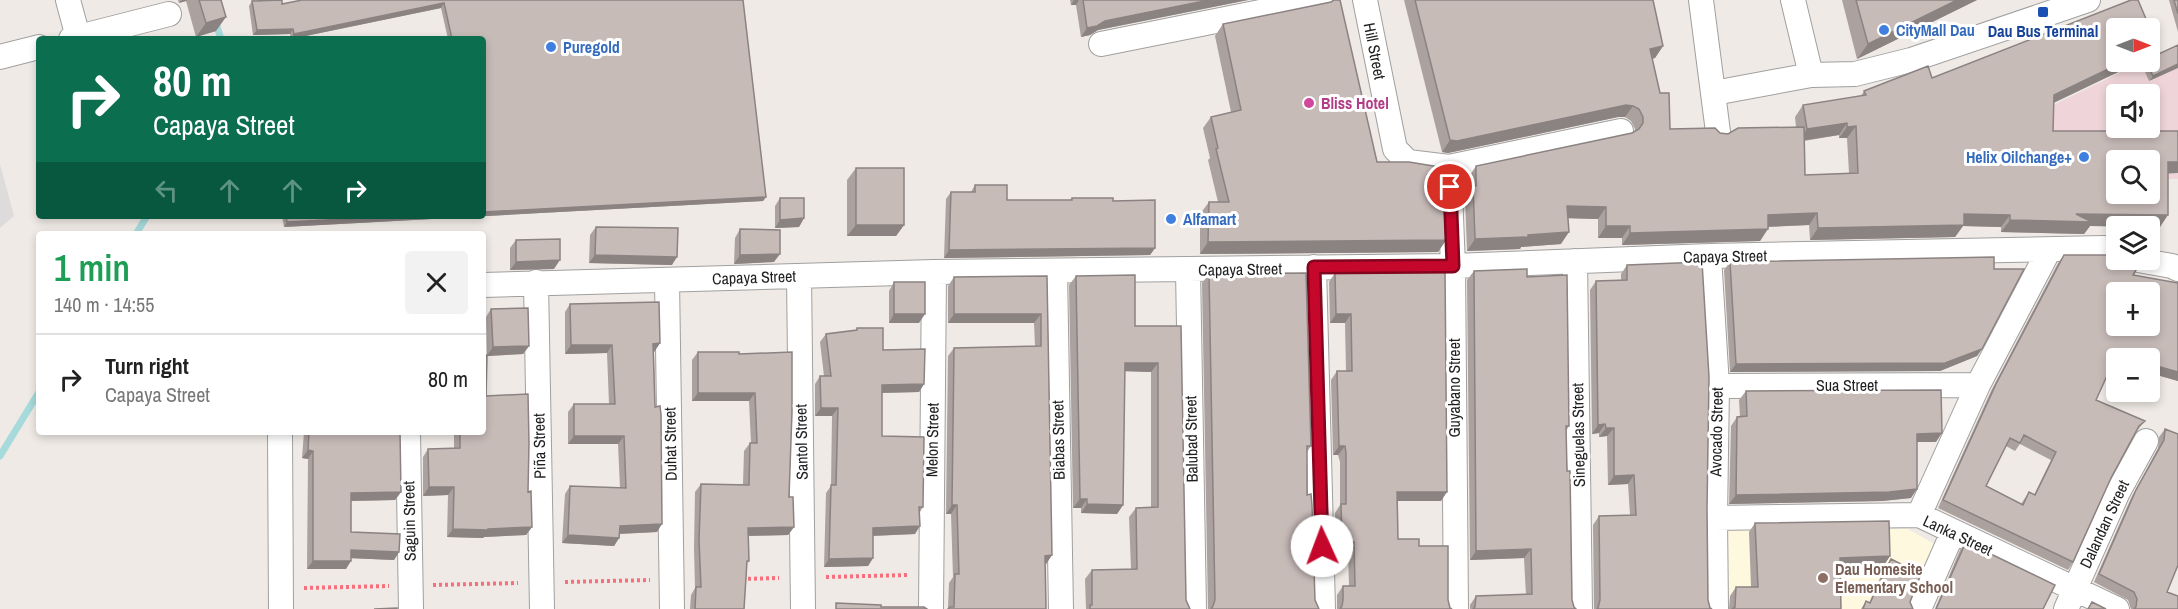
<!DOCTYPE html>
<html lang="en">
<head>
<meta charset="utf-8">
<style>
	:root { --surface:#fff; --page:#f2f2f2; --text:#222; --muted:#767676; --line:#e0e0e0 }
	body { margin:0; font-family:"Archivo Narrow",sans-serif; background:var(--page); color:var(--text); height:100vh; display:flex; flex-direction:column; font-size:22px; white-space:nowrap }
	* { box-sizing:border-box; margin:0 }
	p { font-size:20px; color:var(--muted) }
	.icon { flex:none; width:33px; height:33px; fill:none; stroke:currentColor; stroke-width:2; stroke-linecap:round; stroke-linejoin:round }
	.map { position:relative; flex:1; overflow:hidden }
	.side { position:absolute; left:36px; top:231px; width:450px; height:204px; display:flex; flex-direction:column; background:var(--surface); border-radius:6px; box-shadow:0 3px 9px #0003 }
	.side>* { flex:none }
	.top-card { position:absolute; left:36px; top:36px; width:450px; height:183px; border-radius:6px; box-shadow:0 3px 9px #0003; background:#0b6e4f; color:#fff; overflow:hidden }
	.needle { width:39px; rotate:90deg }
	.tools { position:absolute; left:2106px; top:18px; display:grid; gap:12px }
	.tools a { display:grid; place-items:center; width:54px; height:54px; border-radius:6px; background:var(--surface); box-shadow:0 3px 9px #0003; font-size:30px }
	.pin { position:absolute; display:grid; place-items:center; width:51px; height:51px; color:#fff; margin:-26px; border:3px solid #fff; border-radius:50%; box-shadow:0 2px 6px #0007 }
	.me { position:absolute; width:66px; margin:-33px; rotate:358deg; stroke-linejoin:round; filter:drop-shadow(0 0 4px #0008) }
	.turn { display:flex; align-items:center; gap:21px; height:126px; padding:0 18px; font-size:27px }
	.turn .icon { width:78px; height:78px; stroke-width:2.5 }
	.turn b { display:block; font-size:42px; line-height:51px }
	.lanes { display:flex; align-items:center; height:57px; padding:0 18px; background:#0003; justify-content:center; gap:30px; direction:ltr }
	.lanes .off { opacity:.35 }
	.round { display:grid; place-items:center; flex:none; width:63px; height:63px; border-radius:6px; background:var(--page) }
	.summary { display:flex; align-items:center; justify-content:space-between; height:102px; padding:0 18px }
	h1 { font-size:36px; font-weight:600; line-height:45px; color:#1e9e55 }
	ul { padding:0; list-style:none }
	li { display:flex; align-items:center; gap:18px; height:90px; padding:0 18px; border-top:2px solid var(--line) }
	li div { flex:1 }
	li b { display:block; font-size:22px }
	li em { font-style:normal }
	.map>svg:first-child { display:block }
</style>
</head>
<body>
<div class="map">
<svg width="2178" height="609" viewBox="0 0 2178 609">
	<rect width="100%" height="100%" fill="#efeae5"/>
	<path fill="#dddbdc" d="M0,164L14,216L0,228Z"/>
	<path fill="#efd5d9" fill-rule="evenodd" d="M2178,44V179H2150V160H2116L2018,122L2142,62H2150V58ZM2116,94H2150V128H2116Z"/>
	<path fill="#fef8df" d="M1723,528L1908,529L1938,546L1909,609H1723Z"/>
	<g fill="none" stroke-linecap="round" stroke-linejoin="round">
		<path stroke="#a7dadb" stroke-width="7" d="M215,20L221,39
			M136,234L147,216
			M0,456L39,392"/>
		<g stroke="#a0a0a0" stroke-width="26">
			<path id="minor" d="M68,0L78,37
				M1365,0L1395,149L1408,162L1449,167L1621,131
				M1701,0L1718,132
				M1793,0L1811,75
				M71,39L169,14
				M1101,44L1320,0
				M0,57L39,47
				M1714,93L1811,75L1855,74L1911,60L2088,0
				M1449,167L1453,266L1456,609
				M1709,256L1717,386L1715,518L1716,609
				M2138,260L2172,266L2178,269
				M1575,261L1580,609
				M1314,267L1323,609
				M1188,270L1194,609
				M1055,272L1061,609
				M799,276L803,609
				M667,280L672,609
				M536,282L542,609
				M483,285L934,272L1453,266L1709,256L2104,248L2116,250
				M1717,386L1978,385
				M280,432L281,609
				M408,432L411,609
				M1919,515L1978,385L2049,250
				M1715,518L1919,515L2117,609
				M931,609L934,272
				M1919,609L1953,532
				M2066,609L2118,492L2146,441"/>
		</g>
		<path stroke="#f5707c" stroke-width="4" stroke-dasharray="3 3" stroke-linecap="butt" d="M826,577L908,575
			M742,579L779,578
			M565,582L650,580
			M433,585L518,583
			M304,588L389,586"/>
		<use href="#minor" stroke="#fff" stroke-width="24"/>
	</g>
	<path fill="#aba19e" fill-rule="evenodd" d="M178,0H221L216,31L196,37L186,1L179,3Z
		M743,0L766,197L763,201L284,227L282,216H483V39H448L441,8L291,39L290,34L253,35L249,6L252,1L282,4Z
		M1070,0H1248L1098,30L1090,35L1081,37L1076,5H1071Z
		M1404,0H1653L1663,46L1655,58L1652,59L1660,93L1670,129L1728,134L1796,127L1795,117L1803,105L1861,96L1864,91L1932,78L2139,62L2053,103V131L2168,173L2160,227L2090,226L2084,234L2001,232V227L1963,226L1955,237L1810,240L1809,225L1768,227L1760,241L1622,245V238H1598V219L1568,218L1561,244L1521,247L1520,249L1467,251L1465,198L1468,193V178L1476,166L1632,133L1635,132V129L1631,121L1625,117H1618L1448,153L1442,152ZM1839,135V138H1847L1849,173L1805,175L1804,141Z
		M1842,0H1977L1857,59Z
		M2169,0H2178V32Z
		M1223,24L1377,162L1439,187L1446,240L1438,252L1200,254V214L1209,202H1218L1208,160L1210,158L1203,128L1211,117L1231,112L1215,36Z
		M2178,45L2149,81L2142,65L2145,62H2150Z
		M856,168L904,225L896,236H847V180Z
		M975,185L1007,200H1070L1072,198L1113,201L1155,248L1150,255L944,258L946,199L951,192H971Z
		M780,198L804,218L799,227L775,228V206Z
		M596,227L672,265L589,263L590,235Z
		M740,229L774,262L734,264L735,238Z
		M516,240L554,269L510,270V248Z
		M2064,255L2133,275L2177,283L2178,281V381L2150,373V358H2116V366L2112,364L2096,400L2145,421L2136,432L2111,478L2073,562L2068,570L1938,508L1991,391L2058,263ZM2020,444L2051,460L2034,495L2029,492L2021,504L1986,486L2006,446L2015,451Z
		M1730,262L1982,349L1977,356L1940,371L1730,372L1724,270Z
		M1627,265L1707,509L1708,600L1710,608L1712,609H1594L1593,525L1599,516L1630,515L1628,484L1608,485L1607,436L1599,437V433L1592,434L1590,290L1596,281H1621V274Z
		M1474,271L1527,277L1569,426L1566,431L1572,600L1574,607L1576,609H1470V605L1476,596L1526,595L1524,558L1470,560L1467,280Z
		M1335,273L1441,501H1398V539L1419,546L1448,600L1450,608L1452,609H1337V595L1343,586H1349L1348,551H1336L1335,513L1340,505V462L1338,455H1333L1331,380L1337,371H1346L1345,323H1330L1329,282Z
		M1209,274L1311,446L1307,452V495L1315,600L1319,609H1208L1202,283Z
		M1047,276L1052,555L1046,564H1045L1046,609L948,608L949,583L953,577L951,514H946L948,356L954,348L1035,346L1034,323H948V286L954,277Z
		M1076,276L1135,326H1181L1186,600L1190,609H1086L1085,579L1092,570L1131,569L1129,517L1136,508L1151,507V372L1125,371L1123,505L1117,514L1081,513V508H1073L1069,285Z
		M894,282L919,323H889V291Z
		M570,304L660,343L654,352L657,532L620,534L619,538L614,546L562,543L565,494L570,486L620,488L618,444H568V412L574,404H609L607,353L565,354V312Z
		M491,309L529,346L523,354L487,356L486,317Z
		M857,328L924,384L919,392L882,393V436L923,507L920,512L915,534L873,536V558L868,566L824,567L826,493L831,486L832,416H815V384L820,376H824L820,342L826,334L856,330Z
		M698,352L739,354L792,352L789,497L794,527L788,535L748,536L749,561L747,563L744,609H690L691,595L695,588L694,548L695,492L701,484H743L744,451L750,443H751L749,401H692V360Z
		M1746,391L1936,442H1917L1911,498L1882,501L1729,504L1731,426L1737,417H1740L1739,400Z
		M486,396L528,492L532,527L526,535L484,537L483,538L447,537L448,495L423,496V457L428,449H454V432H483Z
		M2165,429L2167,592L2178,609H2131L2128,600L2094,582L2131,498L2158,448L2159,437Z
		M304,432H400L401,492L395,500L351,501V532L399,552L394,560L351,558L346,569H307L308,459L302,458Z
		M1755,523L1890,556L1884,565L1840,567L1841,609H1729L1730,596L1736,587H1751L1749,532Z
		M1966,542L2043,609H1935L1960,550Z
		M1891,559L1913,609H1861L1866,601L1869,603L1885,567Z"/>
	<path fill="#8b8381" d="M182,0H187L186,1L179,3Z
		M1074,0H1079L1076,5H1071Z
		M1209,0H1248L1098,30L1090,35L1081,37L1087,28L1105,21Z
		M1957,0H1977L1857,59L1868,44Z
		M444,3L441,8L291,39L294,34Z
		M226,17L216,31L196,37L206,23Z
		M293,29L290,34L253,35L257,30Z
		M2157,45L2150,56V49Z
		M1663,46L1655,58L1642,61L1650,49Z
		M2123,62H2139L2045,107L2054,95Z
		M2178,64V68L2149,81L2153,76Z
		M1626,105L1633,106L1625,117H1618L1448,153L1442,152L1450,140Z
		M1847,123L1839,135L1799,141L1807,129Z
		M1856,126L1847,138H1839L1847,127Z
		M2168,162H2178V173L2160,174Z
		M766,197L763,201L284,227L287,222L405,216H483V212Z
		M1567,206L1606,207L1598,219L1559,218Z
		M1817,213L1809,225L1759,227L1768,215Z
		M1964,214L2010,215L2001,227L1963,226L1955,237L1810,240L1818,228Z
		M2076,214L2168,215L2160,227L2090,226L2084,234L2001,232L2010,220Z
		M804,218L799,227L775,228L780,220Z
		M856,225H904L896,236H847Z
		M1606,226H1630L1622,238H1598Z
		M1768,229L1760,241L1622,245L1630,233Z
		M1569,232L1561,244L1521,247L1520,249L1467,251L1475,239Z
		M1446,240L1438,252L1200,254L1208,242Z
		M1155,248L1150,255L944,258L949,250Z
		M780,254L774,262L734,264L740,255Z
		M595,255L677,257L672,265L589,263Z
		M560,260L554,269L510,270L516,262Z
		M894,314H925L919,323H889Z
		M954,314H1041L1034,323H948Z
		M1336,314H1351L1345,323H1330Z
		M660,343L654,352L653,344Z
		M571,345H612L607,353L565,354Z
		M529,346L523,354L487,356L493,347Z
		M1982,349L1977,356L1940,371L1730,372L1736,364Z
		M1125,363H1158L1151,372L1118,371Z
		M2150,364L2178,372V381L2150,373Z
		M924,384L919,392L876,393L882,385Z
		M698,393H755L749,401H692Z
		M821,408H838L832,416H815Z
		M1605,424L1599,433L1592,434L1598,425Z
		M1606,428H1614L1607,436L1599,437Z
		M1942,433L1936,442H1911L1917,434Z
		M574,436H624L618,444H568Z
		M1339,446H1345L1338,455H1333Z
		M308,450L313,451L308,459L302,458Z
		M1634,475L1628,484L1608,485L1614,476Z
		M429,487H454L448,495L423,496Z
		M1917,489L1911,498L1882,501L1729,504L1736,495Z
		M401,492L395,500L346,501L351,493Z
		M1397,492H1447L1441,501H1391Z
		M1080,499H1087L1081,508H1073Z
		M1087,504L1123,505L1117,514L1081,513Z
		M952,505H957L951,514H946Z
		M662,524L657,532L614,534L620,526Z
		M920,526L915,534L867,536L873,528Z
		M532,527L526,535L484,537L483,538L447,537L453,529Z
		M794,527L788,535L742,536L748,528Z
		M568,535L619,538L614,546L562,543Z
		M1342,542H1354L1348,551H1336Z
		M1531,549L1524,558L1470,560L1476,551Z
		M351,550L399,552L394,560L346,558Z
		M1052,555L1046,564H1039L1045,556Z
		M1890,556L1884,565L1833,567L1840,558Z
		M873,558L868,566L824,567L829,559Z
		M313,561H351L346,569H307Z"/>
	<path fill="#c7bbb8" stroke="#8b8381" stroke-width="1.5" fill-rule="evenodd" d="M199,0H221L226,17L206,23Z
		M282,0V4L302,0H743L766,197L483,212V39H452L444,3L294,34L293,29L257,30L252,1Z
		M1083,0H1209L1105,21L1097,26L1087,28Z
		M1334,0H1340L1377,162H1409L1439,167V187H1444L1446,240L1208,242L1209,202H1229L1216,149L1218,148L1211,117L1241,110L1223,24L1331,2Z
		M1415,0H1653L1663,46L1650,49L1660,93H1669L1670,129L1715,128L1720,133L1728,134L1738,128L1804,127L1805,175L1858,173L1856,126L1847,127V123L1807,129L1803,105L1866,95L1864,91L1928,66L1932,78L2131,0H2138L2157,45L2150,49V28H2116V62H2123L2054,95L2053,131H2178V162H2168V215L2076,214L2092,222L2010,220V215L1964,214V225L1818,228L1817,213L1768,215V229L1630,233V226H1606V207L1567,206L1569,232L1528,235V237L1475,239L1473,186H1476V166L1632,133L1639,129L1643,123V117L1639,109L1633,106L1626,105L1457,141L1450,140ZM2116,160H2150V194H2116Z
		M1856,0H1957L1868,44Z
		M2174,0H2178V14Z
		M2178,45V64L2153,76L2146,62H2150V58Z
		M856,168H904V225H856Z
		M975,185H1007V200H1072V198H1113V201L1155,200V248L949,250L951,192H975Z
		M780,198H804V218L780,220Z
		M286,216H405L287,222Z
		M596,227L678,228L677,257L595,255Z
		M740,229L780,230V254L740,255Z
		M560,239V260L516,262V240Z
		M2064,255H2108L2116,256V260H2132L2134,263L2139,265L2133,275L2178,283V372L2150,364V358H2122L2116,356L2096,400L2145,421L2139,426L2111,478L2073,562L1943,500L1996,384ZM2116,292H2150V326H2116ZM2024,435L2056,452L2035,495L2029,492L2023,505L1986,486L2010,438L2020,443Z
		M1994,257V269H2024L1982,349L1945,363L1736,364L1730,262Z
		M1702,262L1709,377L1707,509L1708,600L1710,608L1712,609H1597L1598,608L1600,600L1599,516L1636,515L1634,475L1614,476V428H1606L1605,424L1598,425L1596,281L1627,280V265Z
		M1527,269V277L1567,275L1569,426H1566L1567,471H1570L1572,600L1574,607L1576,609H1473L1475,607L1476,596L1532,594L1531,549L1476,551L1474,271Z
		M1445,271L1447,492H1397L1398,539H1419V546H1448V600L1450,608L1452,609H1340L1342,606L1343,600V586H1355L1354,542H1342L1341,504H1346V453L1345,446H1339L1337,371H1352L1351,314H1336L1335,273Z
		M1306,273L1311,446H1307V495L1311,494L1312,505L1315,600L1319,609H1211L1213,606L1215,600L1209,274Z
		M1135,275V326H1181L1186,600L1190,609H1090V605H1092V570L1137,569L1136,508L1158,507V363H1125L1123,505L1087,504V499H1080L1076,276Z
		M1047,276L1052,555L1045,556L1046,609H948L950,607H954L955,574H959L957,505H952L954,348L1041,346V314H954V277Z
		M894,282H925V314H894Z
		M659,302L660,343L653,344L655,407L660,406L661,414L662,524L620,526L619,538L568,535L570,486L626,488L624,436H574V404H615L612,345H571L570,304Z
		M528,308L529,346L493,347L491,309Z
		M857,328H883V350L925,349L924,384L882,385V436L924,437L923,507H919L920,526L873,528V558L829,559L831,485H836L838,408H821L820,376H831L826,334L857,330Z
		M698,352H739V354L792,352V412L789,497H793L794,527L748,528L749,561H747L744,609H695L696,587H701L699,540L701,484L749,485L750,443H757L755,393H698Z
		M483,355H487L486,396L528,394L529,443L528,492L531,491L532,527L488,529V530L453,529L454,487H429L428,449L460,448V432H483Z
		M1941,390L1942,433L1917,434V489L1889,492L1736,495L1737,417L1747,416L1746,391Z
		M2165,429L2178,434V565L2167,592L2178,596V609H2134L2136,607L2137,599L2134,592L2099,574L2136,490L2164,440Z
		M309,432H400L401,492L351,493V532L400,534L399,552L351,550V561H313V451L308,450Z
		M1889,521L1890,556L1840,558L1841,609H1732L1735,607L1736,587H1758L1755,523Z
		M1966,542L2055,585L2043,609H1936Z
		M1891,559L1921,574L1910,602L1913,609H1863L1866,601L1870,603Z
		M2092,602L2106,609H2088Z
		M836,603L881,605V607H924L927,609H836Z
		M397,608V609H374Z"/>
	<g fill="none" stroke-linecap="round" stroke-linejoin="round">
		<g stroke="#81051d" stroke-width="15">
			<path id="route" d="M1322,546L1314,267L1453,266L1450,187"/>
		</g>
		<use href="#route" stroke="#c6072c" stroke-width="10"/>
	</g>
	<rect fill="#1a4fb4" stroke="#fff" stroke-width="2" x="2037" y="6" width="12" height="12" rx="3"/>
	<g fill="#3f7fe0" stroke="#fff" stroke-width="2">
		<circle cx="1884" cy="30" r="6"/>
		<circle cx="551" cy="47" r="6"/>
		<circle cx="2084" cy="157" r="6"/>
		<circle cx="1171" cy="219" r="6"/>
	</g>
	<circle fill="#d1479c" stroke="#fff" stroke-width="2" cx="1309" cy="103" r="6"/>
	<circle fill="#8d6e63" stroke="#fff" stroke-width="2" cx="1823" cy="578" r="6"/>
	<g text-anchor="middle" stroke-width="6" stroke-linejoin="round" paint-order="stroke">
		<g font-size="16" font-weight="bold" fill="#366cbe" stroke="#fff" text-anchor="start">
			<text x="1896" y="36">CityMall Dau</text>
			<text x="563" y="53">Puregold</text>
			<text x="2072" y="163" text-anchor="end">Helix Oilchange+</text>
			<text x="1183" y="225">Alfamart</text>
		</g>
		<g font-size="16" font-weight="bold" fill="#164399" stroke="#fff">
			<text x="2043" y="37">Dau Bus Terminal</text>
		</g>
		<g font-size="16" fill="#1f1f1f" stroke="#fff">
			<text transform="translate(1375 51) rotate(79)" y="6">Hill Street</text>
			<text transform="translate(1725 256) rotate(-1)" y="6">Capaya Street</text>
			<text transform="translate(1240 269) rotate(-1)" y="6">Capaya Street</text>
			<text transform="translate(754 277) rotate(-2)" y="6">Capaya Street</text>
			<text x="1847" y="391">Sua Street</text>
			<text transform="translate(1454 388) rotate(-90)" y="6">Guyabano Street</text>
			<text transform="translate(1716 432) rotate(-89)" y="6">Avocado Street</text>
			<text transform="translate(1578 435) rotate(-91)" y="6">Sineguelas Street</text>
			<text transform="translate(1191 439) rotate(-91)" y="6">Balubad Street</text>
			<text transform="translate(932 440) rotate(-89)" y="6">Melon Street</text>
			<text transform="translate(1058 440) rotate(-91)" y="6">Biabas Street</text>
			<text transform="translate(801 442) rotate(-91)" y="6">Santol Street</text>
			<text transform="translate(670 444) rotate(-91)" y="6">Duhat Street</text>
			<text transform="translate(539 446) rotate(-91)" y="6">Piña Street</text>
			<text transform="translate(409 521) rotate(-91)" y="6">Saguin Street</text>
			<text transform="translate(2104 524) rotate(-65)" y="6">Dalandan Street</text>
			<text transform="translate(1958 535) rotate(25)" y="6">Lanka Street</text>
		</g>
		<g font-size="16" font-weight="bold" fill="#b23c85" stroke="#fff" text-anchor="start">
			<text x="1321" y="109">Bliss Hotel</text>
		</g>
		<g font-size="16" font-weight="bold" fill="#785e54" stroke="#fff" text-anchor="start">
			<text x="1835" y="575">Dau Homesite<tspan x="1835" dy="18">Elementary School</tspan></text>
		</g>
	</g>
</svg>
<div class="tools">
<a><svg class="needle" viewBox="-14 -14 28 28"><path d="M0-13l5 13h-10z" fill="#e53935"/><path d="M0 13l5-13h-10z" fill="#767676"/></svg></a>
<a><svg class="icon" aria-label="sound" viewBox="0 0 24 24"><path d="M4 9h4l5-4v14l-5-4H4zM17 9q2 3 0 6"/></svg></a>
<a><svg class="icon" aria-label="search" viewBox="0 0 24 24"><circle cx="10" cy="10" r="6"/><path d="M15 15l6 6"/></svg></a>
<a><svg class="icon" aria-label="layers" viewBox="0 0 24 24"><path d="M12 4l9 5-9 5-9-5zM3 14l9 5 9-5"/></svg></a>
<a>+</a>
<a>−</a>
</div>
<div class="pin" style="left:1450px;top:187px;background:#d93025"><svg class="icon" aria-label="arrive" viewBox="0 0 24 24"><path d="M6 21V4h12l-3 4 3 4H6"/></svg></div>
<svg class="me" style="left:1322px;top:546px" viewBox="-20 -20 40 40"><circle r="19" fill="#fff"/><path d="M0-13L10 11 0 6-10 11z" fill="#c6072c"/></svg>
<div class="top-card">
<div class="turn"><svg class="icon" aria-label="right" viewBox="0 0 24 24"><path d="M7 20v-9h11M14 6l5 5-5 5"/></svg><div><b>80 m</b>Capaya Street</div></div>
<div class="lanes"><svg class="icon off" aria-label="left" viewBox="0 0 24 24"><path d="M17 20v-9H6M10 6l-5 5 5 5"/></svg><svg class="icon off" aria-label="ahead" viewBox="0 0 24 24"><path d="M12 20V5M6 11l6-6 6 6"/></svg><svg class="icon off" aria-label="ahead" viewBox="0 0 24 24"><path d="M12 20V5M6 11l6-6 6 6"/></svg><svg class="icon" aria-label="right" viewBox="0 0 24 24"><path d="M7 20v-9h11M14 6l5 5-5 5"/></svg></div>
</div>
<section class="side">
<div class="summary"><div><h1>1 min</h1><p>140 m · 14:55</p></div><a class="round"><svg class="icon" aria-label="close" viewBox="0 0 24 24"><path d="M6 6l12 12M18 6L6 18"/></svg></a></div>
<ul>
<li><svg class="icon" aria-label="right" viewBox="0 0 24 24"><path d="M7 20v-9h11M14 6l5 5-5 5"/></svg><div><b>Turn right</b><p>Capaya Street</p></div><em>80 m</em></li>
</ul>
</section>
</div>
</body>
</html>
